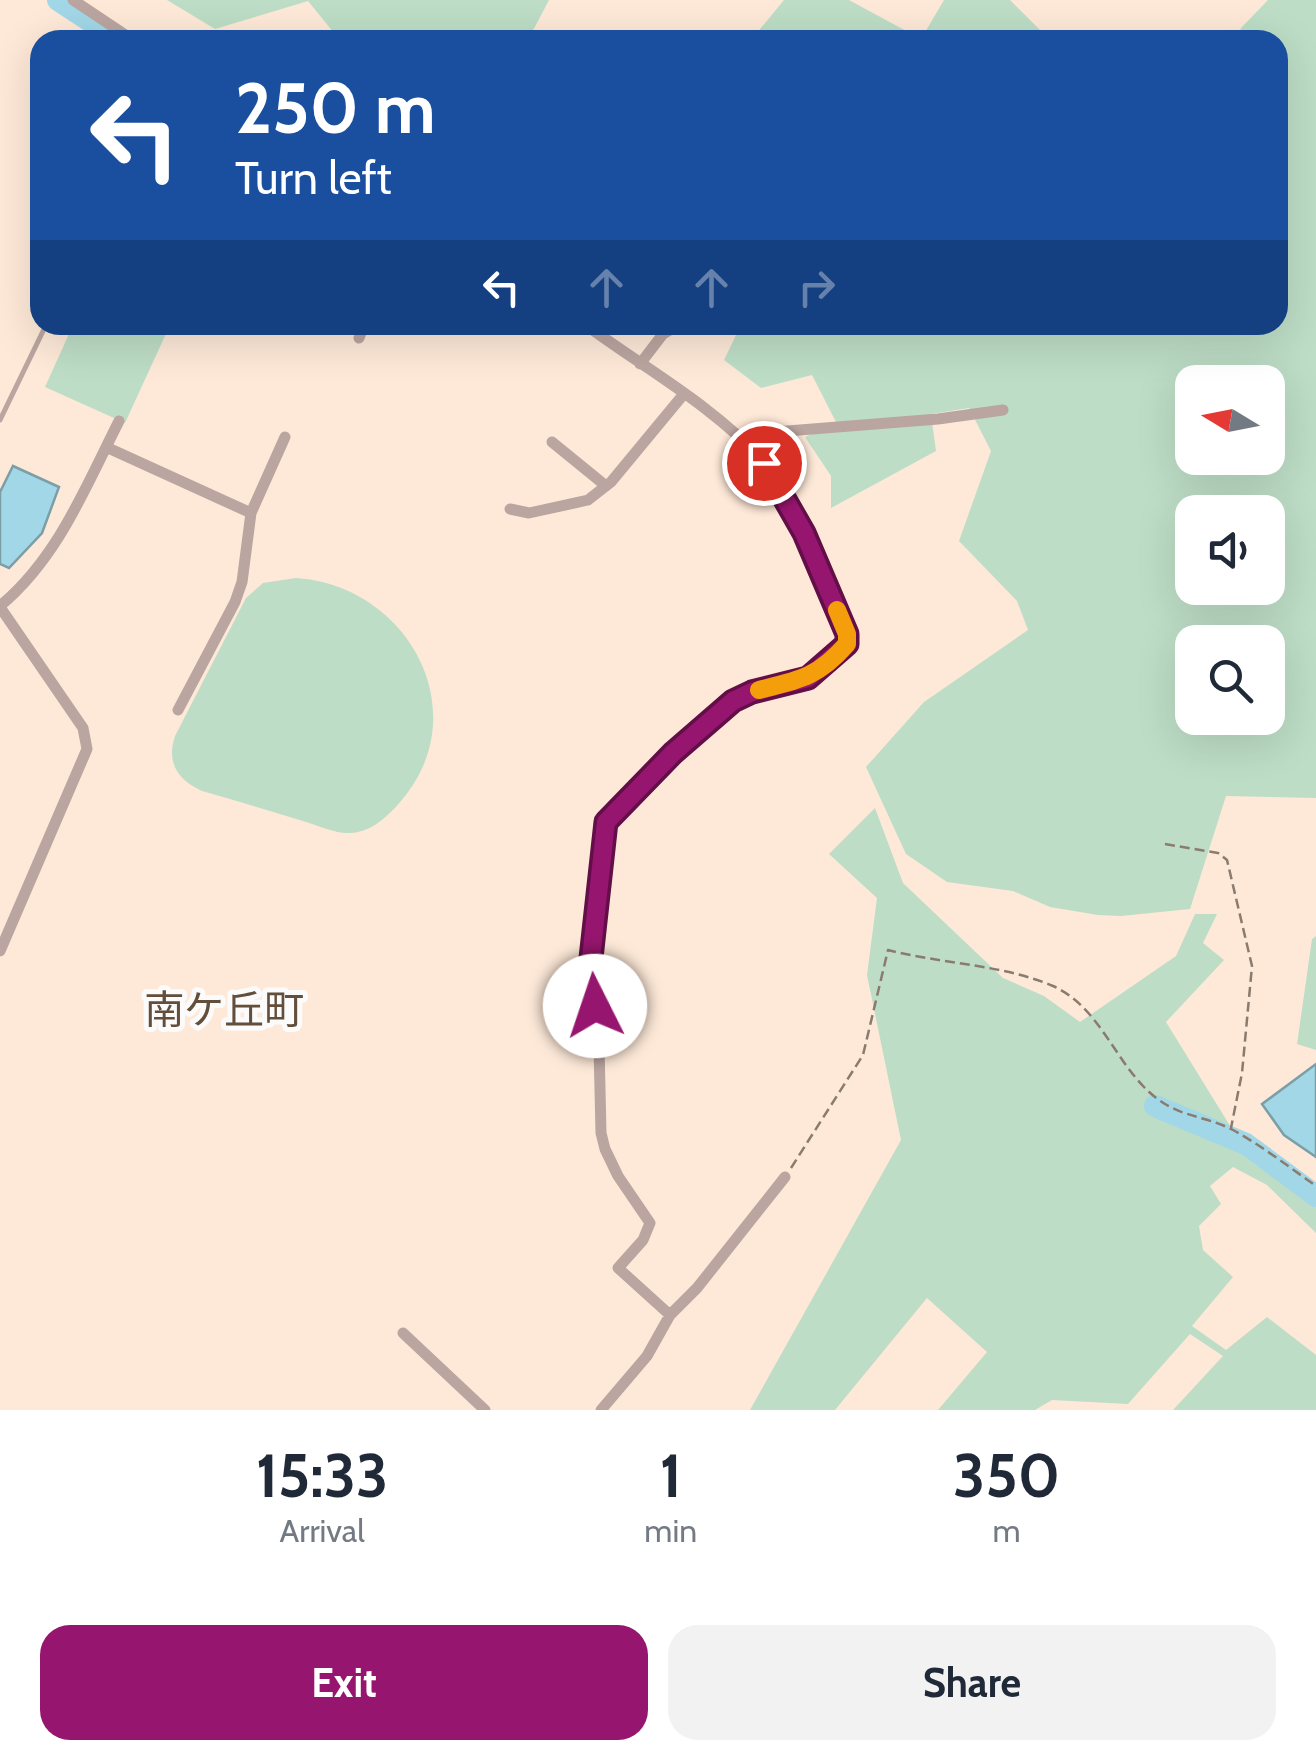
<!DOCTYPE html>
<html lang="en">
<head>
<meta charset="utf-8">
<style>
	:root { --surface:#fff; --page:#f2f2f3; --text:#1f2937; --muted:#747a83; --accent:#96156e }
	body { margin:0; font-family:Cabin,"Noto Sans JP",sans-serif; background:var(--page); color:var(--text); height:100vh; display:flex; flex-direction:column; font-size:38px; white-space:nowrap }
	* { box-sizing:border-box; margin:0 }
	p { font-size:32px; color:var(--muted) }
	.icon { flex:none; width:55px; height:55px; fill:none; stroke:currentColor; stroke-width:2; stroke-linecap:round; stroke-linejoin:round }
	.map { position:relative; height:1410px; overflow:hidden }
	.sheet { display:flex; flex-direction:column; background:var(--surface); flex:1 }
	.sheet>* { flex:none }
	.guide { position:absolute; left:30px; top:30px; width:1258px; height:305px; border-radius:30px; box-shadow:0 10px 40px #0002; background:#1a4fa0; color:#fff; overflow:hidden }
	.needle { width:65px; rotate:280deg }
	.tools { position:absolute; left:1175px; top:365px; display:grid; gap:20px }
	.tools a { display:grid; place-items:center; width:110px; height:110px; border-radius:20px; background:var(--surface); box-shadow:0 10px 40px #0002; font-size:50px }
	.pin { position:absolute; display:grid; place-items:center; width:85px; height:85px; color:#fff; margin:-42px; border:5px solid #fff; border-radius:50%; box-shadow:0 2px 10px #0007 }
	.me { position:absolute; width:110px; margin:-55px; rotate:356deg; stroke-linejoin:round; filter:drop-shadow(0 0 8px #0008) }
	.turn { display:flex; align-items:center; gap:35px; height:210px; padding:0 40px; font-size:45px }
	.turn .icon { width:130px; height:130px; stroke-width:2.5 }
	.turn b { display:block; font-size:70px; line-height:85px }
	.lanes { display:flex; align-items:center; height:95px; padding:0 40px; background:#0003; justify-content:center; gap:50px; direction:ltr }
	.lanes .off { opacity:.35 }
	.eta { display:flex; justify-content:space-evenly; align-items:center; height:170px; text-align:center }
	.eta b { font-size:60px; font-weight:700; line-height:70px }
	.button { display:flex; gap:20px; margin-top:auto; padding:20px 40px }
	.button a { flex:1; height:115px; border-radius:30px; background:var(--accent); color:#fff; font-size:40px; font-weight:700; line-height:115px; text-align:center }
	.button a+a { background:var(--page); color:var(--text) }
	.map>svg:first-child { display:block }
</style>
</head>
<body>
<div class="map">
<svg width="1316" height="1410" viewBox="0 0 1316 1410">
	<rect width="100%" height="100%" fill="#fee9d8"/>
	<path fill="#bdddc6" fill-rule="evenodd" d="M167,0H549L528,40H333L334,33L308,1L215,29Z
		M784,0H849L921,39L944,0H1010L1050,40H751Z
		M1268,0H1316V798L1226,796L1190,909L1121,916L1098,915L1050,907L1013,891L947,882L906,854L866,767L924,702L1028,630L1017,601L959,541L991,451L969,408L931,414L936,451L831,508V476L805,437L836,422L812,375L761,388L724,360L737,333L729,325H1278V40H1236L1241,28ZM1192,382H1268V458H1192ZM1192,512H1268V588H1192ZM1192,642H1268V718H1192Z
		M73,325H170L125,423L45,387Z
		M296,578C407,585 478,711 401,801C388,816 372,832 350,833C337,834 319,826 306,822C271,811 237,801 202,791C178,780 166,763 175,736L246,598L263,583Z
		M875,808L903,883L1003,978L1044,996L1080,1022L1176,956L1195,914H1217L1203,943L1224,960L1166,1022L1253,1163L1316,1207V1233L1267,1185L1233,1167L1210,1186L1221,1204L1199,1226L1203,1250L1233,1277L1192,1326L1226,1350L1267,1317L1316,1355V1410H1173L1223,1356L1190,1334L1128,1404L1052,1400L1035,1410H938L987,1352L927,1298L835,1410H750L901,1140L867,975L877,898L829,854Z
		M1316,936V1050L1297,1044L1312,939Z"/>
	<path fill="#a2d7e7" stroke="#7c9ea7" stroke-width="2.5" d="M13,466L59,487L42,533L9,568L0,564V492Z
		M1316,1064V1157L1284,1135L1262,1104Z"/>
	<g fill="none" stroke-linecap="round" stroke-linejoin="round">
		<path stroke="#a2d7e7" stroke-width="22" d="M58,0L119,40
			M1155,1106L1246,1144L1316,1196"/>
		<path stroke="#8a7b6f" stroke-width="2.5" stroke-dasharray="10 5" stroke-linecap="butt" d="M1165,844L1218,853L1227,860L1252,966L1242,1073L1231,1128
			M791,1168L863,1055L888,950C942,964 1001,964 1053,986C1097,1006 1112,1054 1144,1087C1175,1119 1200,1113 1233,1130C1262,1146 1289,1167 1316,1186"/>
		<path stroke="#baa5a0" stroke-width="5" d="M0,420L46,325"/>
		<path stroke="#baa5a0" stroke-width="11" d="M73,0L133,40
			M586,325C644,368 714,406 763,461C799,503 825,581 847,634V644L808,678L752,692L733,701L673,753L606,822L591,967L599,1046L601,1133L605,1149L618,1176L650,1223L643,1240L618,1268L670,1315
			M359,338L364,325
			M640,364L663,334L678,325
			M738,435L938,419L1003,410
			M552,442L606,486
			M106,447L251,513
			M510,509L529,513L588,500L611,482L683,395
			M0,606C58,558 86,486 119,421
			M0,607L83,728L87,749L0,951
			M178,710L235,602L242,582L251,513L285,437
			M403,1333L485,1410
			M601,1410L647,1356L670,1315L697,1288L785,1177"/>
	</g>
	<g fill="none" stroke-linecap="round" stroke-linejoin="round">
		<g stroke="#620e48" stroke-width="25">
			<path id="route" d="M595,1006L590,967L606,822L673,753L733,701L752,692L808,678L847,644V634L804,533L764,463"/>
		</g>
		<use href="#route" stroke="#96156e" stroke-width="18"/>
		<path stroke="#f59e0b" stroke-width="18" d="M759,690C800,680 818,677 847,644V634L837,610"/>
	</g>
	<g text-anchor="middle" stroke-width="10" stroke-linejoin="round" paint-order="stroke">
		<g font-size="40" fill="#634e3c" stroke="#fbfbfb">
			<text x="224" y="1024">南ケ丘町</text>
		</g>
	</g>
</svg>
<div class="tools">
<a><svg class="needle" viewBox="-14 -14 28 28"><path d="M0-13l5 13h-10z" fill="#e53935"/><path d="M0 13l5-13h-10z" fill="#747a83"/></svg></a>
<a><svg class="icon" aria-label="sound" viewBox="0 0 24 24"><path d="M4 9h4l5-4v14l-5-4H4zM17 9q2 3 0 6"/></svg></a>
<a><svg class="icon" aria-label="search" viewBox="0 0 24 24"><circle cx="10" cy="10" r="6"/><path d="M15 15l6 6"/></svg></a>
</div>
<div class="pin" style="left:764px;top:463px;background:#d93025"><svg class="icon" aria-label="arrive" viewBox="0 0 24 24"><path d="M6 21V4h12l-3 4 3 4H6"/></svg></div>
<svg class="me" style="left:595px;top:1006px" viewBox="-20 -20 40 40"><circle r="19" fill="#fff"/><path d="M0-13L10 11 0 6-10 11z" fill="#96156e"/></svg>
<div class="guide">
<div class="turn"><svg class="icon" aria-label="left" viewBox="0 0 24 24"><path d="M17 20v-9H6M10 6l-5 5 5 5"/></svg><div><b>250 m</b>Turn left</div></div>
<div class="lanes"><svg class="icon" aria-label="left" viewBox="0 0 24 24"><path d="M17 20v-9H6M10 6l-5 5 5 5"/></svg><svg class="icon off" aria-label="ahead" viewBox="0 0 24 24"><path d="M12 20V5M6 11l6-6 6 6"/></svg><svg class="icon off" aria-label="ahead" viewBox="0 0 24 24"><path d="M12 20V5M6 11l6-6 6 6"/></svg><svg class="icon off" aria-label="right" viewBox="0 0 24 24"><path d="M7 20v-9h11M14 6l5 5-5 5"/></svg></div>
</div>
</div>
<section class="sheet">
<div class="eta">
<div><b>15:33</b><p>Arrival</p></div>
<div><b>1</b><p>min</p></div>
<div><b>350</b><p>m</p></div>
</div>
<div class="button"><a>Exit</a><a>Share</a></div>
</section>
</body>
</html>
